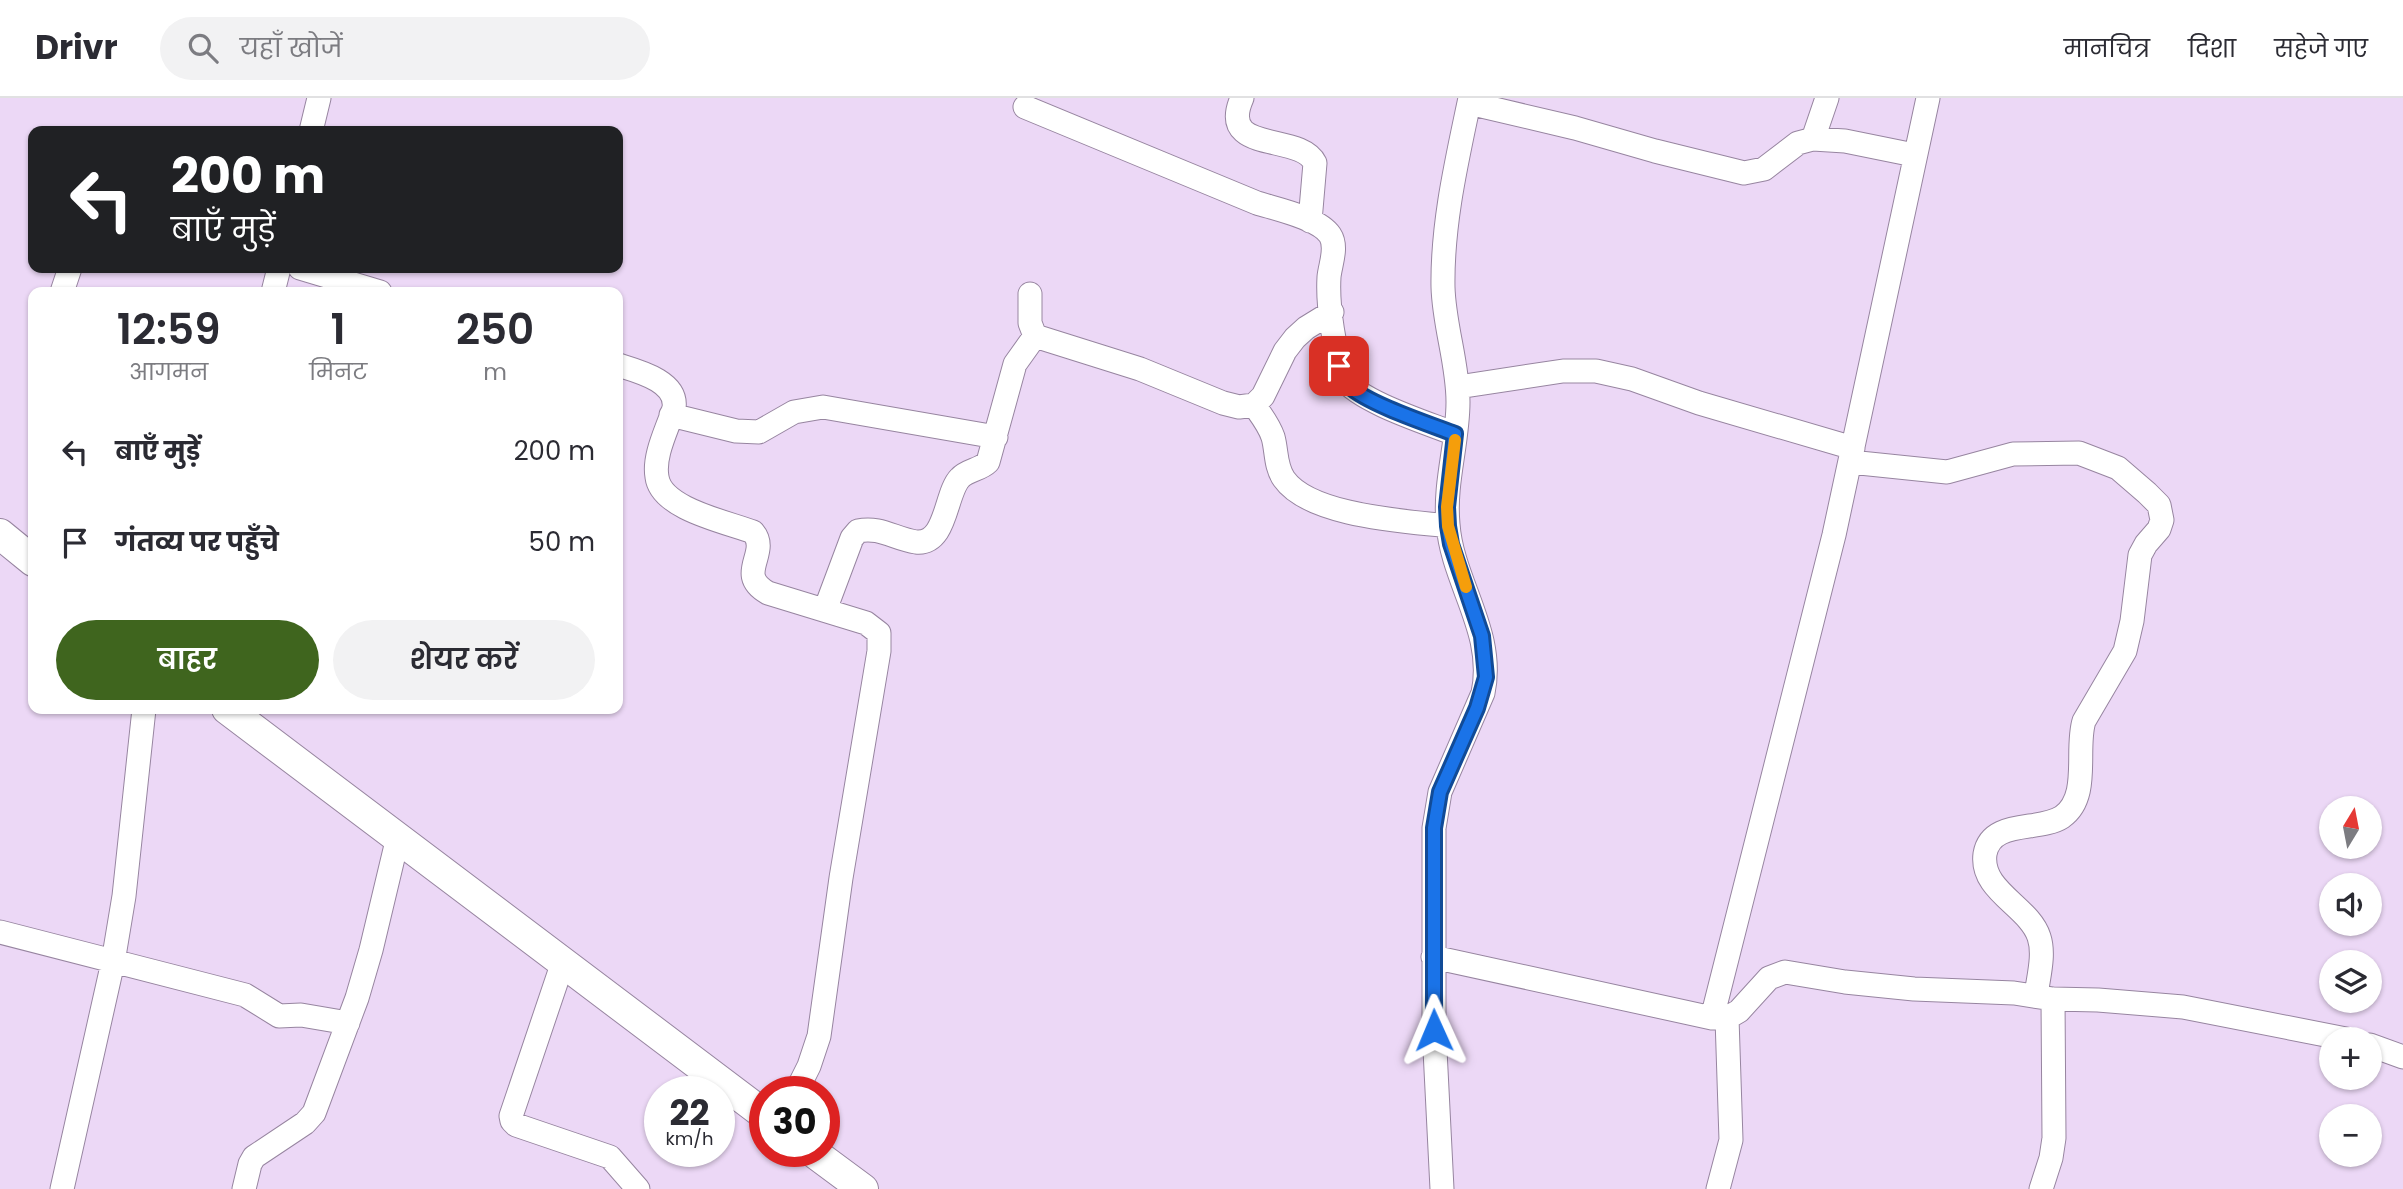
<!DOCTYPE html>
<html lang="hi">
<head>
<meta charset="utf-8">
<style>
	:root { --surface:#fff; --page:#f2f2f3; --text:#2b2b33; --muted:#7c7c81; --line:#e1e1e2; --accent:#3f651e }
	body { margin:0; font-family:Poppins,"Noto Sans Devanagari",sans-serif; background:var(--page); color:var(--text); height:100vh; display:flex; flex-direction:column; font-size:26px; white-space:nowrap }
	* { box-sizing:border-box; margin:0 }
	p { font-size:23px; color:var(--muted) }
	.icon { flex:none; width:38px; height:38px; fill:none; stroke:currentColor; stroke-width:2; stroke-linecap:round; stroke-linejoin:round }
	.map { position:relative; flex:1; overflow:hidden }
	.drawer { position:absolute; left:28px; top:189px; width:595px; height:427px; display:flex; flex-direction:column; background:var(--surface); border-radius:14px; box-shadow:0 2px 5px #0004 }
	.drawer>* { flex:none }
	.top-card { position:absolute; left:28px; top:28px; width:595px; height:147px; border-radius:14px; box-shadow:0 2px 5px #0004; background:#202124; color:#fff; overflow:hidden }
	.needle { width:46px; rotate:10deg }
	.tools { position:absolute; left:2319px; top:698px; display:grid; gap:14px }
	.tools a { display:grid; place-items:center; width:63px; height:63px; border-radius:50%; background:var(--surface); box-shadow:0 2px 5px #0004; font-size:35px }
	.speed { position:absolute; left:644px; top:978px; display:flex; gap:14px; font-size:35px; font-weight:700; text-align:center }
	.speed>* { display:grid; place-content:center; width:91px; height:91px; border-radius:50%; background:var(--surface); box-shadow:0 2px 5px #0004; line-height:1 }
	.speed small { font-size:18px; font-weight:400 }
	.speed .limit { border:10px solid #d22; background:#fff; color:#111 }
	.pin { position:absolute; display:grid; place-items:center; width:60px; height:60px; color:#fff; margin:-30px; border-radius:14px; box-shadow:0 4px 10px #0006 }
	.me { position:absolute; width:77px; margin:-38px; rotate:359deg; stroke-linejoin:round; filter:drop-shadow(0 0 5px #0008) }
	.turn { display:flex; align-items:center; gap:24px; height:147px; padding:0 28px; font-size:32px }
	.turn .icon { width:91px; height:91px; stroke-width:2.5 }
	.turn b { display:block; font-size:49px; line-height:60px }
	.eta { display:flex; justify-content:space-evenly; align-items:center; height:119px; text-align:center }
	.eta b { font-size:42px; font-weight:600; line-height:49px }
	.button { display:flex; gap:14px; margin-top:auto; padding:14px 28px }
	.button a { flex:1; height:80px; border-radius:42px; background:var(--accent); color:#fff; font-size:28px; font-weight:600; line-height:80px; text-align:center }
	.button a+a { background:var(--page); color:var(--text) }
	ul { padding:0; list-style:none }
	li { display:flex; align-items:center; gap:21px; height:91px; padding:0 28px }
	li div { flex:1 }
	li b { display:block; font-size:26px }
	li em { font-style:normal }
	header { display:flex; align-items:center; gap:42px; box-sizing:border-box; height:98px; padding:0 35px; background:var(--surface); border-bottom:2px solid var(--line) }
	header strong { font-size:33px }
	nav { display:flex; gap:38px; margin-inline-start:auto; font-size:24px }
	.search { width:490px; height:63px; background:var(--page); display:flex; align-items:center; gap:18px; box-sizing:border-box; padding:0 24px; border-radius:38px; color:var(--muted); font-size:26px }
	.map>svg:first-child { display:block }
</style>
</head>
<body>
<header>
<strong>Drivr</strong>
<div class="search"><svg class="icon" aria-label="search" viewBox="0 0 24 24"><circle cx="10" cy="10" r="6"/><path d="M15 15l6 6"/></svg>यहाँ खोजें</div>
<nav><a>मानचित्र</a><a>दिशा</a><a>सहेजे गए</a></nav>
</header>
<div class="map">
<svg width="2403" height="1091" viewBox="0 0 2403 1091">
	<rect width="100%" height="100%" fill="#ecd8f6"/>
	<g fill="none" stroke-linecap="round" stroke-linejoin="round">
		<g stroke="#9785a0" stroke-width="25">
			<path id="minor" d="M1242,0C1217,57 1300,34 1315,65L1310,123
				M1469,5L1575,30L1655,53L1744,75L1764,71L1798,45L1813,41L1845,43L1914,57
				M1025,9L1257,105C1276,111 1319,120 1330,137C1338,149 1330,167 1329,179C1327,212 1335,250 1343,281C1363,305 1425,324 1455,336
				M311,33L319,0
				M1813,41L1827,0
				M300,170L380,194
				M62,194L70,170
				M273,194L279,170
				M1030,196V225L1035,238L1140,271L1223,305L1239,309L1254,307L1263,298L1285,253L1295,240L1306,230L1332,214
				M618,267C637,273 678,283 674,310C668,330 653,357 657,379C661,411 727,424 753,434C771,455 734,476 768,495L866,525L879,535V553L841,780L819,938L809,968L796,994
				M1458,289L1563,273H1596L1632,281L1699,305L1853,350
				M1254,307C1261,317 1269,327 1273,339C1277,353 1275,368 1284,381C1310,418 1405,423 1448,428
				M671,317L736,333L759,334L794,314L823,309L996,339
				M1850,364L1947,374L2013,356L2079,355L2118,370L2147,395L2159,407L2162,422L2159,431L2146,446L2140,457L2132,523L2125,553L2084,623C2075,651 2091,699 2062,719C2039,734 1991,721 1985,756C1980,793 2029,808 2039,839C2045,857 2038,880 2036,898
				M825,512L852,440L858,433C880,428 895,441 916,444C947,447 945,395 960,380C967,372 980,372 988,364L1015,266L1035,238
				M0,834L245,897L279,918L301,917L348,925
				M1433,859L1712,920H1727L1739,913L1769,880L1785,874L1845,884L1914,891L2014,895L2053,901L2098,902L2183,909L2351,942
				M563,864L511,1018L512,1023L516,1027L610,1059L638,1091
				M1712,920L1834,437L1928,0
				M2370,947L2403,959
				M62,1091L113,864L124,798L144,611
				M244,1091L250,1066L254,1059L305,1025L314,1015L357,900L371,852L398,739
				M1442,1091L1434,932V730L1440,694L1483,595C1496,534 1452,484 1448,426C1444,385 1458,345 1458,304C1458,265 1444,228 1443,189C1442,125 1457,62 1470,0
				M1718,1091L1731,1042L1727,920
				M2041,1091L2051,1060L2054,1040L2053,901"/>
		</g>
		<g stroke="#9785a0" stroke-width="32">
			<path id="major" d="M0,436L33,463
				M227,611L765,1017
				M813,1054L863,1091"/>
		</g>
		<use href="#minor" stroke="#fff" stroke-width="23"/>
		<use href="#major" stroke="#fff" stroke-width="30"/>
	</g>
	<g fill="none" stroke-linecap="round" stroke-linejoin="round">
		<g stroke="#114b97" stroke-width="18">
			<path id="route" d="M1339,268C1341,276 1343,283 1349,288C1368,306 1429,326 1455,336L1447,409L1448,428L1451,446L1482,538L1486,579L1477,610L1440,694L1434,730V932"/>
		</g>
		<use href="#route" stroke="#1a73e8" stroke-width="12"/>
		<path stroke="#f59e0b" stroke-width="12" d="M1455,342L1447,409L1448,428L1466,489"/>
	</g>
</svg>
<div class="tools">
<a><svg class="needle" viewBox="-14 -14 28 28"><path d="M0-13l5 13h-10z" fill="#e53935"/><path d="M0 13l5-13h-10z" fill="#7c7c81"/></svg></a>
<a><svg class="icon" aria-label="sound" viewBox="0 0 24 24"><path d="M4 9h4l5-4v14l-5-4H4zM17 9q2 3 0 6"/></svg></a>
<a><svg class="icon" aria-label="layers" viewBox="0 0 24 24"><path d="M12 4l9 5-9 5-9-5zM3 14l9 5 9-5"/></svg></a>
<a>+</a>
<a>−</a>
</div>
<div class="speed"><div>22<small>km/h</small></div><div class="limit">30</div></div>
<div class="pin" style="left:1339px;top:268px;background:#d93025"><svg class="icon" aria-label="arrive" viewBox="0 0 24 24"><path d="M6 21V4h12l-3 4 3 4H6"/></svg></div>
<svg class="me" style="left:1434px;top:932px" viewBox="-20 -20 40 40"><path d="M0-17L14 15 0 8-14 15z" fill="#1a73e8" stroke="#fff" stroke-width="4"/></svg>
<div class="top-card">
<div class="turn"><svg class="icon" aria-label="left" viewBox="0 0 24 24"><path d="M17 20v-9H6M10 6l-5 5 5 5"/></svg><div><b>200 m</b>बाएँ मुड़ें</div></div>
</div>
<section class="drawer">
<div class="eta">
<div><b>12:59</b><p>आगमन</p></div>
<div><b>1</b><p>मिनट</p></div>
<div><b>250</b><p>m</p></div>
</div>
<ul>
<li><svg class="icon" aria-label="left" viewBox="0 0 24 24"><path d="M17 20v-9H6M10 6l-5 5 5 5"/></svg><div><b>बाएँ मुड़ें</b></div><em>200 m</em></li>
<li><svg class="icon" aria-label="arrive" viewBox="0 0 24 24"><path d="M6 21V4h12l-3 4 3 4H6"/></svg><div><b>गंतव्य पर पहुँचे</b></div><em>50 m</em></li>
</ul>
<div class="button"><a>बाहर</a><a>शेयर करें</a></div>
</section>
</div>
</body>
</html>
